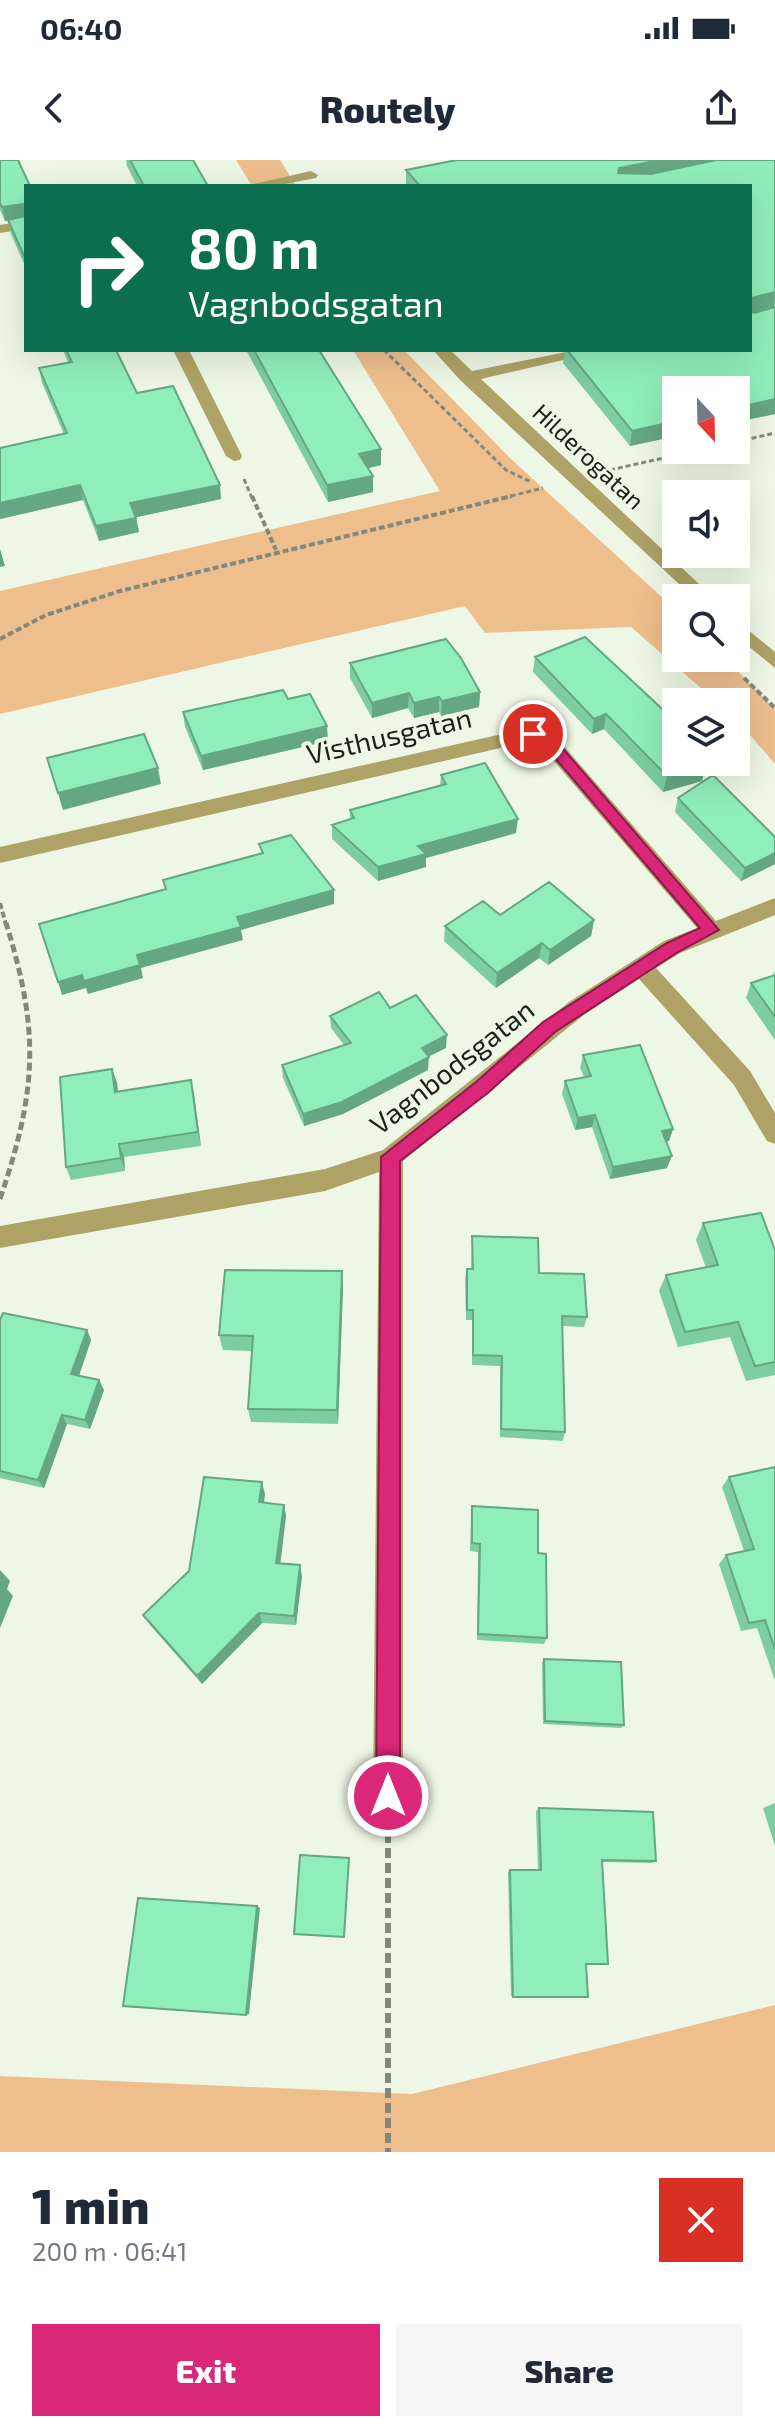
<!DOCTYPE html>
<html lang="en">
<head>
<meta charset="utf-8">
<style>
	:root { --surface:#fff; --page:#f6f6f7; --text:#1f2937; --muted:#747a83; --accent:#db2777 }
	body { margin:0; font-family:"Exo 2",sans-serif; background:var(--page); color:var(--text); height:100vh; display:flex; flex-direction:column; font-size:30px; white-space:nowrap }
	* { box-sizing:border-box; margin:0 }
	p { font-size:26px; color:var(--muted) }
	.icon { flex:none; width:44px; height:44px; fill:none; stroke:currentColor; stroke-width:2; stroke-linecap:round; stroke-linejoin:round }
	.map { position:relative; height:1992px; overflow:hidden }
	.side { display:flex; flex-direction:column; background:var(--surface); flex:1 }
	.side>* { flex:none }
	.guide { position:absolute; left:24px; top:24px; width:728px; height:168px; border-radius:0px; box-shadow:0 8px 32px #0002; background:#0b6e4f; color:#fff; overflow:hidden }
	.needle { width:52px; rotate:158deg }
	.fabs { position:absolute; left:662px; top:216px; display:grid; gap:16px }
	.fabs a { display:grid; place-items:center; width:88px; height:88px; border-radius:0px; background:var(--surface); box-shadow:0 8px 32px #0002; font-size:40px }
	.pin { position:absolute; display:grid; place-items:center; width:68px; height:68px; color:#fff; margin:-34px; border:4px solid #fff; border-radius:50%; box-shadow:0 2px 8px #0007 }
	.me { position:absolute; width:88px; margin:-44px; rotate:0deg; stroke-linejoin:round; filter:drop-shadow(0 0 6px #0008) }
	.turn { display:flex; align-items:center; gap:28px; height:168px; padding:0 32px; font-size:36px }
	.turn .icon { width:104px; height:104px; stroke-width:2.5 }
	.turn b { display:block; font-size:56px; line-height:68px }
	.round { display:grid; place-items:center; flex:none; width:84px; height:84px; border-radius:0px; background:var(--page) }
	.head { display:flex; align-items:center; justify-content:space-between; height:136px; padding:0 32px }
	h1 { font-size:48px; font-weight:800; line-height:60px }
	.cta { display:flex; gap:16px; margin-top:auto; padding:16px 32px }
	.cta a { flex:1; height:92px; border-radius:0px; background:var(--accent); color:#fff; font-size:32px; font-weight:800; line-height:92px; text-align:center }
	.cta a+a { background:var(--page); color:var(--text) }
	.status { display:flex; justify-content:space-between; align-items:center; height:56px; padding:0 40px; background:var(--surface); direction:ltr }
	.status svg { height:22px; fill:currentColor }
	header { display:flex; justify-content:space-between; align-items:center; height:104px; padding:0 32px; background:var(--surface); font-size:36px; font-weight:800 }
	.map>svg:first-child { display:block }
</style>
</head>
<body>
<div class="status"><b>06:40</b><svg viewBox="0 0 49 12"><path d="M0 12V9h3v3zM5 12V6h3v6zM10 12V3h3v9zM15 12V0h3v12zM26 1h20v11H26zM47 4h2v5h-2z"/></svg></div>
<header><svg class="icon" aria-label="back" viewBox="0 0 24 24"><path d="M15 5l-7 7 7 7"/></svg>Routely<svg class="icon" aria-label="share" viewBox="0 0 24 24"><path d="M12 15V3M7 8l5-5 5 5M5 13v7h14v-7"/></svg></header>
<div class="map">
<svg width="775" height="1992" viewBox="0 0 775 1992">
	<rect width="100%" height="100%" fill="#eef7e5"/>
	<path fill="#eebf8d" d="M236,0H280L296,26H252Z
		M353,190H404L511,299L676,450V498H725L775,549V604L736,559V542H717L631,467L485,473L465,446L0,554V431L440,331Z
		M775,1845V1992H0V1916L412,1934Z"/>
	<g fill="none" stroke-linecap="round" stroke-linejoin="round">
		<path stroke="#82887c" stroke-width="3" stroke-dasharray="5 3" stroke-linecap="butt" d="M384,190L506,310L531,322
			M736,282L775,273
			M610,310L699,290
			M244,319L252,338
			M503,338L543,328"/>
		<path stroke="#82887c" stroke-width="4" stroke-dasharray="6 3" stroke-linecap="butt" d="M252,336L276,390
			M0,479L46,455L120,431L512,336
			M744,518L775,548
			M0,743L6,765"/>
		<path stroke="#82887c" stroke-width="5" stroke-dasharray="8 4" stroke-linecap="butt" d="M0,1039C37,930 40,872 6,763"/>
		<path stroke="#82887c" stroke-width="6" stroke-dasharray="10 5" stroke-linecap="butt" d="M388,1673V1992"/>
		<path fill="#aea267" fill-rule="evenodd" d="M311,11L318,15L316,18L274,26H245Z
			M26,61V69L0,73V65Z
			M173,190H189L242,296L240,300L234,301L226,296Z
			M433,190H450L472,211L576,190H607L481,219L714,438H694L460,220Z
			M736,460L775,492V508L736,476Z
			M533,567L555,576L716,761L775,738V755L680,793L656,808L750,911L775,953V984L767,981L734,925L639,819L585,854L403,1001V1636L399,1647L388,1651L377,1647L373,1636L379,1012L325,1031L0,1088V1066L325,1009L383,990L569,842L664,781L697,768L541,586L531,581L0,703V687Z"/>
	</g>
	<path fill="#7ccda0" d="M0,0L26,26V108L11,74L8,61H5L0,50Z
		M126,0H193L208,26H137L127,6Z
		M775,0V254L736,262L676,230V276L630,286L563,203L565,190H750V26H407L406,25V10Z
		M63,190H116L137,233L221,339L136,357L139,372L99,381L83,340L0,359V288L64,274L42,223L39,208L68,202Z
		M246,190H319L381,305L368,308L373,316V332L328,342Z
		M535,497L674,560L672,570L706,605L702,621L663,632L604,569L592,574L533,512Z
		M350,503L480,532L479,547L441,556L439,552L414,558L408,548L372,558L350,518Z
		M288,539L328,581L203,610L185,567L183,552Z
		M441,615L516,673L426,698V707L378,721L332,679V665L350,659V650L440,626Z
		M678,638L775,677V704L741,721L675,652Z
		M500,755L594,760L591,776L548,805L539,798L496,828L444,781L445,766Z
		M775,810V880L746,838L751,823L773,816Z
		M390,848L446,888L428,897V910L343,954L304,966L283,918L282,905L344,885L331,868L330,856Z
		M583,895L673,969L669,981L666,982L667,1008L610,1019L592,967L575,970L562,934L565,921L584,917L580,908Z
		M112,909L117,923L118,932L191,920L201,986L124,997L125,1011L71,1020L66,1007Z
		M703,1063L775,1090V1215L746,1221L730,1177L678,1187L659,1131L666,1115L706,1108L696,1080Z
		M472,1076L539,1113L587,1157L584,1167L562,1166L565,1272L563,1281L500,1277V1206L472,1205V1160H466L465,1119L467,1109H471Z
		M343,1127L338,1264L251,1262L248,1249L252,1191L223,1190L219,1175Z
		M0,1160L87,1170L91,1180L79,1216L99,1220L104,1230L90,1269L67,1264L44,1328L0,1318Z
		M775,1307V1521L757,1468L741,1471L719,1404L726,1395L744,1391L722,1327L729,1317Z
		M265,1334L264,1343L284,1345L286,1356L280,1404L302,1416L296,1465L262,1463L202,1524L150,1465L143,1455L189,1411Z
		M472,1346L538,1393L547,1478L544,1484L477,1480L478,1392L470,1391L471,1355Z
		M544,1499L624,1565L621,1568L543,1564L542,1502Z
		M775,1643V1686L763,1648Z
		M539,1648L656,1701L652,1703L602,1702L586,1804L513,1837L511,1836L508,1712L510,1710H538L536,1651Z"/>
	<path fill="#65a782" d="M660,0H732L616,26L619,8Z
		M23,44L26,58L5,61L2,47Z
		M775,132L774,147L750,153L751,138Z
		M775,239V254L736,262V248Z
		M676,261V276L630,286L632,271Z
		M381,289V305L360,310L359,294Z
		M373,316V332L328,342L327,325Z
		M80,325L83,340L0,359V343Z
		M220,325L221,339L133,358L130,343Z
		M136,358L139,372L99,381L96,366Z
		M0,389L5,406L0,407Z
		M480,532L479,547L441,556L442,541Z
		M409,533L408,548L372,558V543Z
		M439,537V552L414,558V543Z
		M606,554L604,569L592,574L594,559Z
		M674,560L670,576L665,564Z
		M327,566L328,581L203,610L201,596Z
		M706,605L702,621L663,632L667,616Z
		M158,608L161,624L63,650L58,633Z
		M518,659L516,673L426,698V707L378,721V707L418,686Z
		M775,693V704L741,721L745,708Z
		M334,730V744L241,770L243,780L141,808L143,818L88,834L86,828L62,835L58,822L137,795L237,757Z
		M594,760L591,776L548,805L550,790Z
		M542,783L539,798L496,828L497,813Z
		M447,875L446,888L421,900L422,888Z
		M429,897L428,910L343,954L304,966L303,954Z
		M112,909L117,923L119,946L115,932Z
		M191,920L194,934L201,986L198,972Z
		M595,955L592,967L575,970L578,958Z
		M673,969L669,981L658,984L662,971Z
		M119,984L124,997L125,1011L121,998Z
		M672,996L667,1008L610,1019L613,1007Z
		M342,1111L343,1127L338,1264L337,1250Z
		M87,1170L91,1180L76,1224L71,1214Z
		M99,1220L104,1230L90,1269L85,1260Z
		M62,1255L67,1264L44,1328L38,1320Z
		M262,1322L265,1334L262,1354L259,1342Z
		M284,1345L286,1356L279,1414L276,1403Z
		M300,1405L302,1416L296,1465L294,1456Z
		M0,1410L10,1421L7,1429L13,1436L0,1468Z
		M259,1453L262,1463L202,1524L197,1516Z
		M257,1746L260,1748L249,1854L246,1855Z"/>
	<path fill="#90eeba" stroke="#65a782" stroke-width="2" d="M0,0H18L30,26H26V47L23,44L2,47L0,43Z
		M130,0H193L208,26H144Z
		M457,0H660L619,8L618,13L651,14L716,0H775V132L751,138L750,150L754,153L775,147V239L736,248V230H676V261L632,271L567,190H750V26H420L406,10Z
		M26,47V100L8,60L25,56Z
		M66,190H116L137,233L173,226L220,325L130,343L136,358L96,366L80,325L0,343V288L67,273L39,208L72,202Z
		M254,190H319L381,289L359,294L373,316L327,325Z
		M585,477L674,560L665,564L676,575V602H703L706,605L667,616L606,554L594,559L535,497Z
		M446,479L461,498L480,532L442,541L439,537L414,543L409,533L372,543L350,503Z
		M283,530L288,539L310,534L327,566L201,596L183,552Z
		M144,574L158,608L58,633L47,598Z
		M485,603L518,659L418,686L426,694L378,707L332,665L354,658L350,650L446,624L441,615Z
		M713,615L775,677V693L745,708L678,638Z
		M291,675L334,730L237,757L241,767L137,795L140,805L84,821L82,815L58,822L39,764L166,729L163,720L263,693L259,684Z
		M549,722L594,760L550,790L542,783L497,813L445,766L483,741L500,755Z
		M775,815V857L751,823Z
		M379,832L390,848L416,835L447,875L422,888L429,897L342,942L303,954L282,905L351,883L330,856Z
		M640,885L673,969L662,971L672,996L613,1007L595,955L578,958L565,921L591,916L583,895Z
		M112,909L115,932L191,920L198,972L119,984L121,998L66,1007L60,917Z
		M761,1053L775,1090V1202L755,1206L738,1162L685,1172L666,1115L718,1105L703,1063Z
		M472,1076L538,1078L539,1113L584,1114L587,1157L562,1156L565,1272L501,1269L502,1196L473,1195V1150H467V1109H473Z
		M225,1110L342,1111L337,1250L248,1249L253,1176L219,1175Z
		M3,1153L87,1170L71,1214L99,1220L85,1260L62,1255L38,1320L0,1311V1160Z
		M775,1307V1489L765,1460L749,1463L726,1395L754,1389L729,1317Z
		M204,1317L262,1322L259,1342L284,1345L276,1403L300,1405L294,1456L259,1453L197,1516L143,1455L189,1411Z
		M472,1346L538,1350V1393L546,1394L547,1478L478,1474L480,1384L472,1383Z
		M544,1499L621,1502L624,1565L545,1561Z
		M539,1648L653,1652L656,1701L602,1700L608,1804H586L588,1837H513L510,1710H541Z
		M300,1695L349,1698L344,1777L294,1774Z
		M138,1738L257,1746L246,1855L123,1846Z"/>
	<path fill="#db2777" stroke="#8e194d" stroke-width="2" d="M533,569L553,577L719,770L678,792L555,872L489,932L400,1001V1636L396,1644L388,1648L380,1644L376,1636L381,997L476,922L543,862L667,783L700,768L543,584L526,574Z"/>
	<g text-anchor="middle" stroke-width="8" stroke-linejoin="round" paint-order="stroke">
		<g font-size="24" fill="#1d201a" stroke="#eef7e5">
			<text transform="translate(588 297) rotate(43)" y="8">Hilderogatan</text>
		</g>
		<g font-size="28" fill="#1d201a" stroke="#eef7e5">
			<text transform="translate(389 576) rotate(-13)" y="10">Visthusgatan</text>
			<text transform="translate(452 907) rotate(-38)" y="10">Vagnbodsgatan</text>
		</g>
	</g>
</svg>
<div class="fabs">
<a><svg class="needle" viewBox="-14 -14 28 28"><path d="M0-13l5 13h-10z" fill="#e53935"/><path d="M0 13l5-13h-10z" fill="#747a83"/></svg></a>
<a><svg class="icon" aria-label="sound" viewBox="0 0 24 24"><path d="M4 9h4l5-4v14l-5-4H4zM17 9q2 3 0 6"/></svg></a>
<a><svg class="icon" aria-label="search" viewBox="0 0 24 24"><circle cx="10" cy="10" r="6"/><path d="M15 15l6 6"/></svg></a>
<a><svg class="icon" aria-label="layers" viewBox="0 0 24 24"><path d="M12 4l9 5-9 5-9-5zM3 14l9 5 9-5"/></svg></a>
</div>
<div class="pin" style="left:533px;top:574px;background:#d93025"><svg class="icon" aria-label="arrive" viewBox="0 0 24 24"><path d="M6 21V4h12l-3 4 3 4H6"/></svg></div>
<svg class="me" style="left:388px;top:1636px" viewBox="-20 -20 40 40"><circle r="17" fill="#db2777" stroke="#fff" stroke-width="3"/><path d="M0-11L8 9 0 5-8 9z" fill="#fff"/></svg>
<div class="guide">
<div class="turn"><svg class="icon" aria-label="right" viewBox="0 0 24 24"><path d="M7 20v-9h11M14 6l5 5-5 5"/></svg><div><b>80 m</b>Vagnbodsgatan</div></div>
</div>
</div>
<section class="side">
<div class="head"><div><h1>1 min</h1><p>200 m · 06:41</p></div><a class="round" style="background:#d93025;color:#fff"><svg class="icon" aria-label="close" viewBox="0 0 24 24"><path d="M6 6l12 12M18 6L6 18"/></svg></a></div>
<div class="cta"><a>Exit</a><a>Share</a></div>
</section>
</body>
</html>
